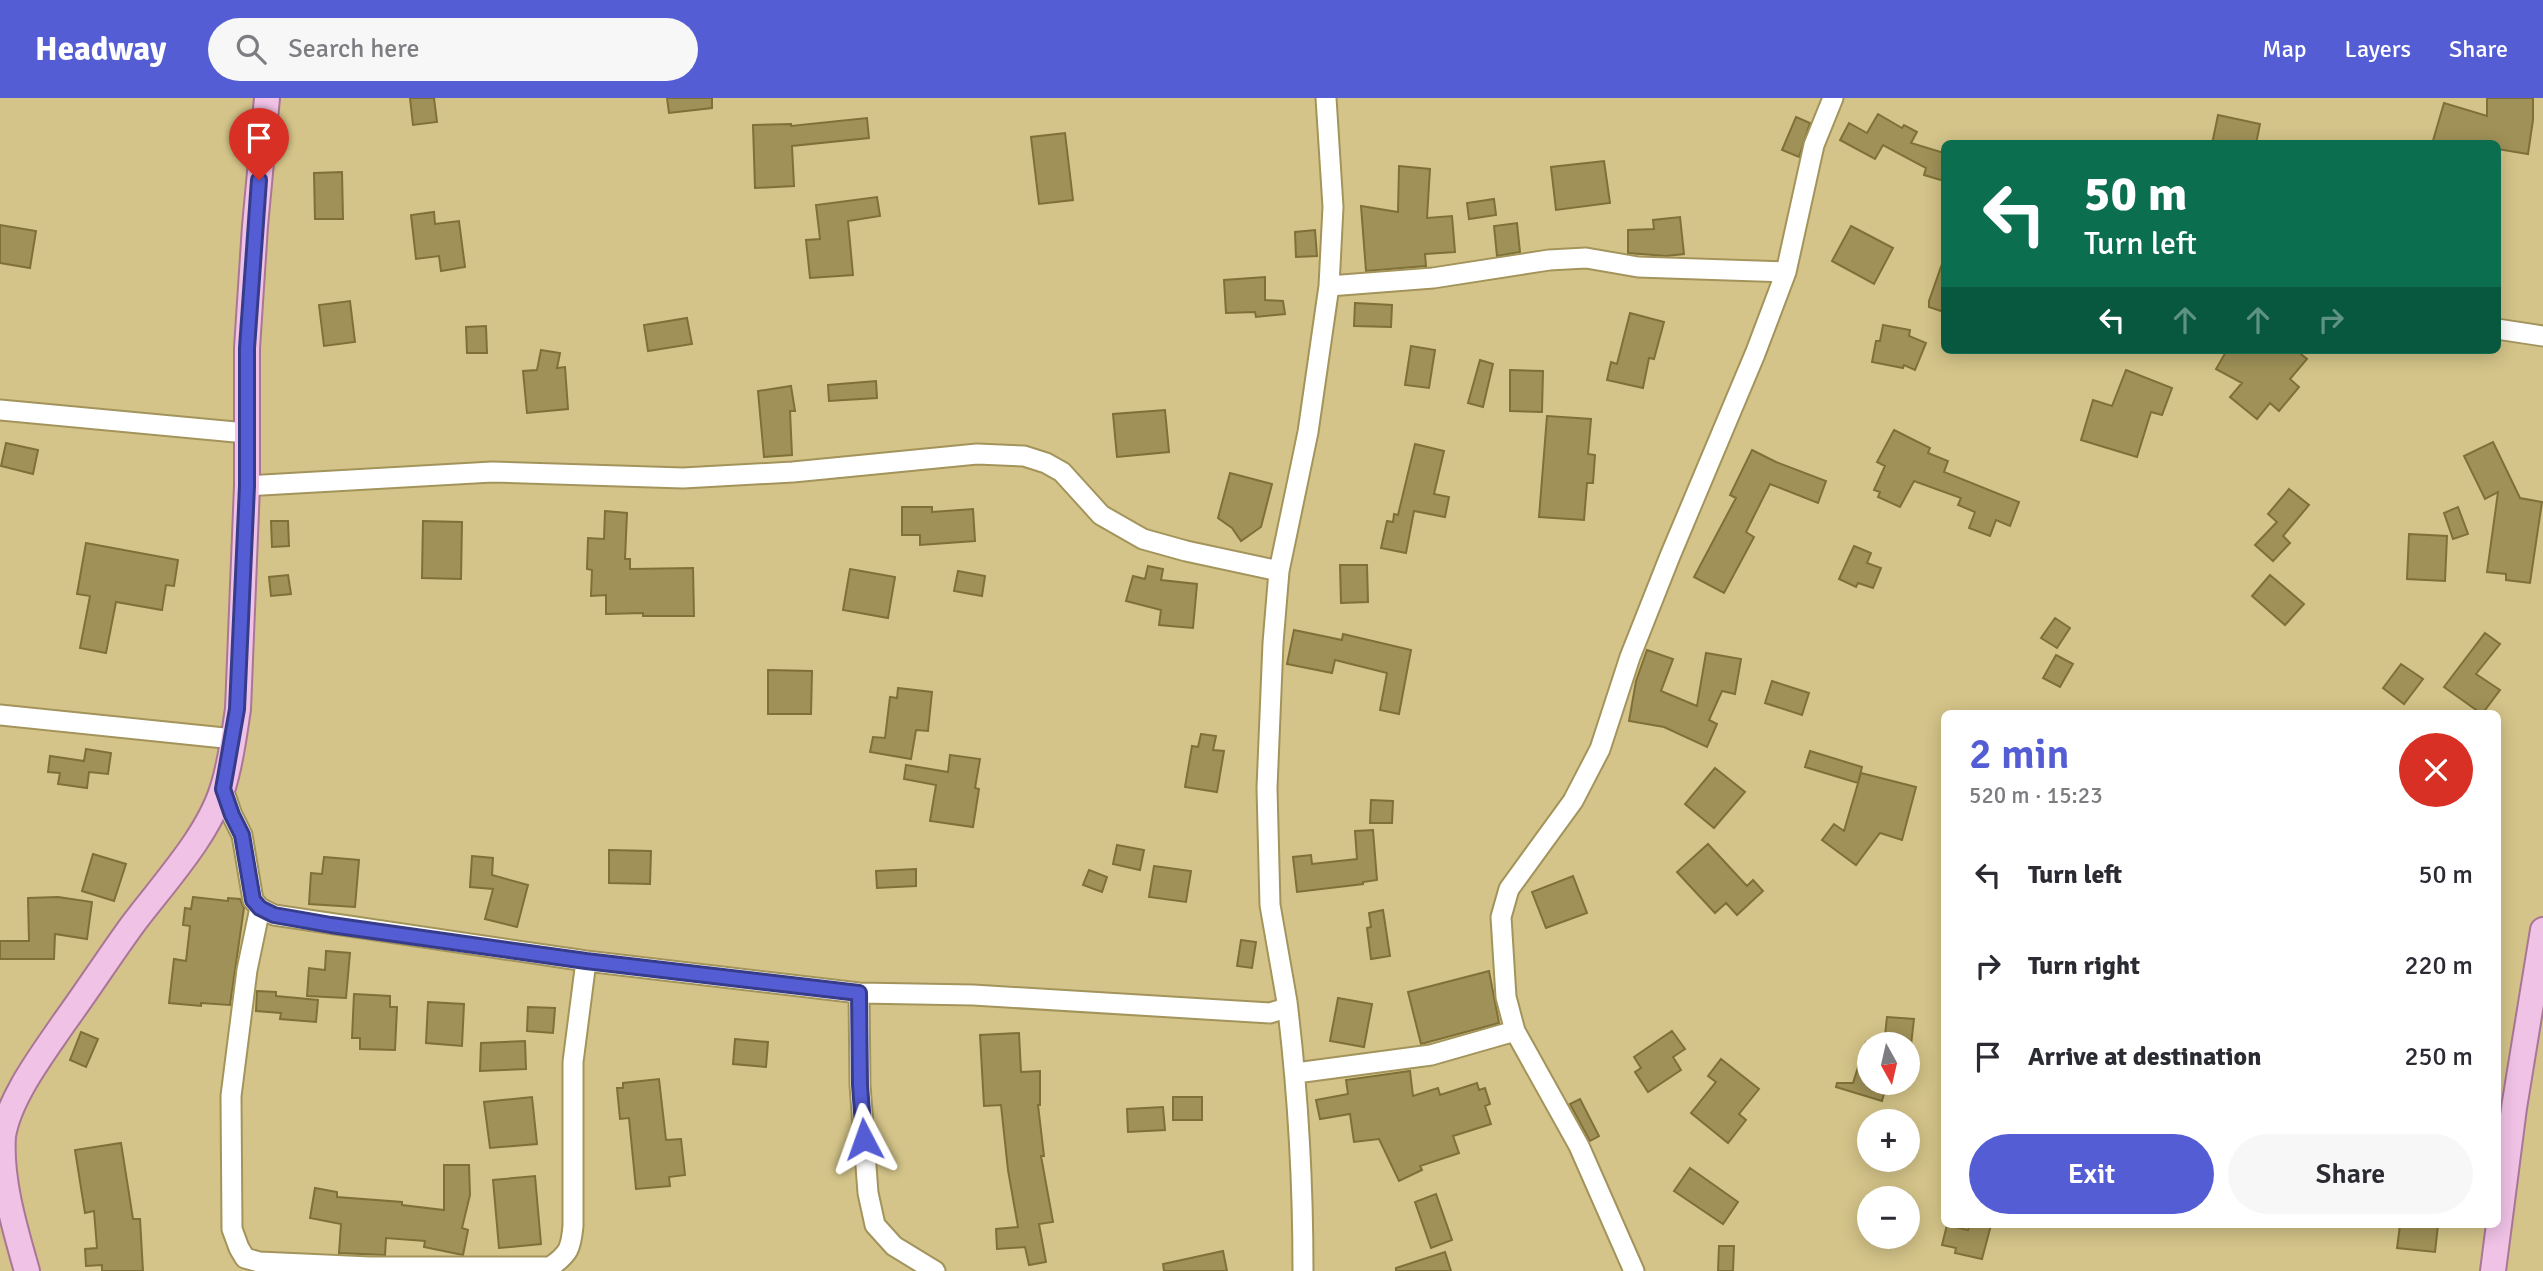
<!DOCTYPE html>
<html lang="en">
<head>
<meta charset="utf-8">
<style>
	:root { --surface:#fff; --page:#f7f7f7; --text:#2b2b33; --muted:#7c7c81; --accent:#545dd4 }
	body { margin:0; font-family:Signika,sans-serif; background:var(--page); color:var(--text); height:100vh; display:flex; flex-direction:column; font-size:26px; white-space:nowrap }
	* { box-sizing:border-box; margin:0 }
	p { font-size:23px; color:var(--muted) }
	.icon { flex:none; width:38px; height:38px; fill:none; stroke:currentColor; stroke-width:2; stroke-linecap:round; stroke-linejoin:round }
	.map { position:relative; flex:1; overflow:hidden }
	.sheet { position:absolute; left:1941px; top:612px; width:560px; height:518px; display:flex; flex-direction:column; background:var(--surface); border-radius:10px; box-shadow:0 4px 18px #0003 }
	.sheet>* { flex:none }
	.top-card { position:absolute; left:1941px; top:42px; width:560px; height:214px; border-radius:10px; box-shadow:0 4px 18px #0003; background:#0b6e4f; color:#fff; overflow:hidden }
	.needle { width:46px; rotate:172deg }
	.buttons { position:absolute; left:1857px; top:934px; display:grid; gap:14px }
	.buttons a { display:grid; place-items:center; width:63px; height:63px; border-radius:50%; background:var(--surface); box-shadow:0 4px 18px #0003; font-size:35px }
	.pin { position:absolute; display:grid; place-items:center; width:60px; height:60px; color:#fff; margin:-72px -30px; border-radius:50% 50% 50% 0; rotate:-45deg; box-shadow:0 0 7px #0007 }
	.pin .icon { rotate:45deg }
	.me { position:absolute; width:77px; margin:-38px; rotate:356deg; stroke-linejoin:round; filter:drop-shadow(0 0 5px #0008) }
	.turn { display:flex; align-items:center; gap:24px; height:147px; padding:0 28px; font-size:32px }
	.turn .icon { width:91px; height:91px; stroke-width:2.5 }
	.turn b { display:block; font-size:49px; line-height:60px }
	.lanes { display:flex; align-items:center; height:66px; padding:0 28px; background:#0003; justify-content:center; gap:35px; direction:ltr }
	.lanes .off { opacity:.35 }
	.round { display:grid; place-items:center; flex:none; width:74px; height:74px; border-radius:37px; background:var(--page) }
	.headline { display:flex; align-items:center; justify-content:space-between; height:119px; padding:0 28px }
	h1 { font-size:42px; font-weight:600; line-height:52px; color:var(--accent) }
	.cta { display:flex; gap:14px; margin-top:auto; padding:14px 28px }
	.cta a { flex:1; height:80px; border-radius:42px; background:var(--accent); color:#fff; font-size:28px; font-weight:600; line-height:80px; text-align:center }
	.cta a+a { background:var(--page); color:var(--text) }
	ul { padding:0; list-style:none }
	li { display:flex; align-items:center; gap:21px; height:91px; padding:0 28px }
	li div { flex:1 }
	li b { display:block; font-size:26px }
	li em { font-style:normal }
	header { display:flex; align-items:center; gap:42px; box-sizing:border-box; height:98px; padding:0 35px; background:var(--accent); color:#fff }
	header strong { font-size:33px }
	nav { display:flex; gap:38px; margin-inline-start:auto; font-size:24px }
	.search { width:490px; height:63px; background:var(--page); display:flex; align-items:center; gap:18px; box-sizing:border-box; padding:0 24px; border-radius:38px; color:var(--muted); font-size:26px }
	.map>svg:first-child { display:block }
</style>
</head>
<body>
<header>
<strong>Headway</strong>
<div class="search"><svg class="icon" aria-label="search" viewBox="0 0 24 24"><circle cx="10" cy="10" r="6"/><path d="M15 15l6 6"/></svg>Search here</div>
<nav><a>Map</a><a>Layers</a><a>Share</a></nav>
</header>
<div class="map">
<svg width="2543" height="1173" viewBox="0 0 2543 1173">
	<rect width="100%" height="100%" fill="#d4c489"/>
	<path fill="#a09158" stroke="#7f7037" stroke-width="2" d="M410,0H434L437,24L413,27Z
		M667,0H712V10L669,15Z
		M2487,0H2533V22L2528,56L2497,51V46H2432L2444,5L2487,18Z
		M1878,16L1902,30L1904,27L1917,34L1911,45L1944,55V83L1924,77L1926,70L1883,47L1875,61L1840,42L1849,25L1867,35Z
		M2218,17L2260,26L2256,46H2212Z
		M1796,19L1810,25L1799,59L1782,52Z
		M867,20L869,40L792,48L794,88L755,90L753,27L791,26V28Z
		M1065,35L1073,102L1039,106L1031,39Z
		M1604,63L1610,105L1556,112L1551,69Z
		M1399,68L1430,71L1427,120L1452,118L1455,154L1425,156L1426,168L1366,173L1361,108L1398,114Z
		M342,74L343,121H315L314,75Z
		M877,99L880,118L848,123L853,177L810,180L806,142L820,141L816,107Z
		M1494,101L1496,117L1469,121L1467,105Z
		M434,114L435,126L459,123L465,169L441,173L439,158L416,161L411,117Z
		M1680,119L1684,156L1666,158L1628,155V132L1654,131L1653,122Z
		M1517,125L1520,154L1497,158L1494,128Z
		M0,127L36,133L30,170L0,165Z
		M1851,128L1893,150L1874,186L1832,163Z
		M1315,132L1317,158L1296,159L1295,134Z
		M1942,166L1944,167V214L1929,209V203Z
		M1265,179V202L1283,203L1285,216L1256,219L1255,214L1226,215L1224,182Z
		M350,203L355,244L324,248L319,207Z
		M1355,205L1392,207L1391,229L1354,228Z
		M1630,215L1664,224L1654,261L1649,260L1643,290L1607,282L1611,264L1617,266Z
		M687,220L692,246L648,253L644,227Z
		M1883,227L1910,232L1909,238L1926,245L1915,272L1904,267L1903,270L1872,264L1876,243H1880Z
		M486,228L487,255H467L466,229Z
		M1411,248L1435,252L1429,290L1405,287Z
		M541,252L560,255L557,270L565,269L568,311L527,315L523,273L537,272Z
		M2227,252H2296L2307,261L2290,281L2299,289L2279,313L2270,305L2257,321L2230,299L2242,285L2216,271Z
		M1480,262L1493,266L1483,309L1468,305Z
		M1510,272L1543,273L1542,314L1510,313Z
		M2126,272L2172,290L2162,317L2151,314L2137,359L2081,342L2093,302L2112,308Z
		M876,283L877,300L829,303L828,287Z
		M791,288L795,313H790L792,357L764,359L758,293Z
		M1165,312L1169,354L1117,359L1113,316Z
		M1547,318L1591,321L1588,356L1595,357L1593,385H1587L1584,422L1539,419Z
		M1894,332L1930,350L1928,355L1948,363L1944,374L2019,404L2010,428L1996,422L1990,438L1969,430L1975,414L1958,407L1961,400L1914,383L1900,409L1878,399L1880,394L1874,392L1885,368L1877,364Z
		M2493,344L2520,400L2542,404L2530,485L2506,482V476L2487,474L2498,394L2485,401L2464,358Z
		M6,345L38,352L33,376L1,368Z
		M1415,346L1444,353L1434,396L1449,399L1445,419L1414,413L1406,455L1381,450L1387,423L1393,424L1394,416L1398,417Z
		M1752,352L1776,364L1826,383L1818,405L1770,386L1746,434L1754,439L1724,495L1694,479L1736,400L1730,397Z
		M1230,375L1272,386L1261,429L1241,443L1232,430L1218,420Z
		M2289,391L2309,407L2283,438L2290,445L2273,463L2255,447L2277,424L2268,416Z
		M902,409H932V414L973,411L975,443L920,447V437H902Z
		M2458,409L2468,436L2453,441L2444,415Z
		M605,413L627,415L625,461H630V471L693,470L694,518H643V515L606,516V497L591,498L592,472L587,471L588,440L604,441Z
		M271,423H288L289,448L272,449Z
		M423,423L462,424L461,481L422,480Z
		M2409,436L2447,438L2445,483L2407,481Z
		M86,445L178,462L174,488L166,487L162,512L116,504L106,555L80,550L90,498L77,496Z
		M1854,448L1871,455L1867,465L1881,470L1873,490L1858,485L1856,489L1839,481Z
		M1340,467H1367L1368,504L1341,505Z
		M1148,468L1163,471L1161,482L1197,486L1193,530L1159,527L1161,512L1126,503L1133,478L1145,481Z
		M850,471L895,479L888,520L843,512Z
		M958,473L985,478L982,498L954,493Z
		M288,477L291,496L271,498L269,479Z
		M2270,477L2304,506L2285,527L2252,498Z
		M2055,520L2070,530L2057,550L2041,540Z
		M1294,532L1342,542L1343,536L1411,552L1399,616L1380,612L1387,575L1335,562L1332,575L1287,566Z
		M2485,535L2500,546L2476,576L2500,592L2482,616L2444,589Z
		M1647,552L1673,561L1661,593L1697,608L1706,555L1741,561L1735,596L1722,593L1709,622L1717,626L1707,649L1664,629L1629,623L1636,583Z
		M2056,557L2073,566L2060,589L2043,580Z
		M2401,566L2423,581L2404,606L2383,590Z
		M768,572L812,573L811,616H768Z
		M1772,583L1809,595L1802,617L1765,605Z
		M898,590L932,594L928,633L916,632L911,661L870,654L873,639L885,640L890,599L897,600Z
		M1201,636L1216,638L1213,652L1224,653L1217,694L1185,689L1192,648L1198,649Z
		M86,651L111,655L108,676L89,674L87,690L58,686L60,675L48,674L50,658L84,663Z
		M1810,653L1862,669L1858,685L1805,669Z
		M950,657L980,661L975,690L979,691L973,729L930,723L936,687L904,681L906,667L948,674Z
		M1715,670L1745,694L1714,730L1685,706Z
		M1861,675L1916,689L1902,742L1880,735L1856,767L1822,742L1834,726L1844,733Z
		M1371,702L1393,703L1392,725H1370Z
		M1373,732L1377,782L1363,784V786L1297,794L1293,759L1311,757L1312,766L1357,761L1355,733Z
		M1708,746L1747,788L1753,782L1763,793L1737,817L1726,805L1715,815L1677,774Z
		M1117,747L1144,752L1140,772L1113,766Z
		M609,752L651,753L650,786L609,785Z
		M93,756L126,766L114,803L82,793Z
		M472,758L493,760L492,777L528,787L517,829L485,821L493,791L470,789Z
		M324,759L359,762L355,809L309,806L311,775L322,776Z
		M1154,768L1191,773L1186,804L1149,799Z
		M916,771V788L877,790L876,773Z
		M1089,772L1107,779L1102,794L1083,787Z
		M1573,778L1587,815L1546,830L1532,794Z
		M58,799L92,804L87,841L55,836L54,861H0V843H29L28,800Z
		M193,799L228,803V800L240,801L244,810L230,907L201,905V908L169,905L174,861L186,863L190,828L183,827L185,810L191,811Z
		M1383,812L1390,858L1371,861L1367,830L1371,829L1369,815Z
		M1241,842L1256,844L1252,870L1237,868Z
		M326,853L350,855L346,900L307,898L309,870L325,872Z
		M1489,873L1499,925L1421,946L1408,894Z
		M257,893L276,894V898L318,902L316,924L280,921L281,915L256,913Z
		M354,896L390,898V909H397L395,952L360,951V940H352Z
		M1338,900L1372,906L1364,949L1330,943Z
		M428,904L464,906L462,948L426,945Z
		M528,909L555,910L553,935L527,933Z
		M1887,919L1914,921L1911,947H1884Z
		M1672,933L1685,951L1673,959L1681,972L1648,994L1635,974L1641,970L1634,959Z
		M81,934L98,941L86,969L70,962Z
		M1019,935L1021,974L1040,973V1007H1038L1044,1058H1041L1053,1124L1039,1126L1046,1164L1029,1167L1025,1149L997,1151L996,1131L1018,1129L1008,1072L1001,1007L984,1008L980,937Z
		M735,941L768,944L766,969L733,966Z
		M525,943L526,971L480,973L481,945Z
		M1866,944L1869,945V985H1887L1882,1003L1836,989L1837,985H1853Z
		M1721,961L1759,991L1739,1016L1746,1022L1728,1045L1691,1015L1716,984L1708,978Z
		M1410,973L1413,998L1438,990L1440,997L1477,985L1479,992L1485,990L1490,1006L1485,1008L1491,1026L1453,1038L1459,1055L1420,1068L1422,1072L1399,1083L1379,1041L1354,1044L1350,1016L1320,1021L1316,1002L1348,996L1346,982Z
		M659,981L666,1042L681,1041L685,1077L669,1079L670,1088L636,1091L629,1020L620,1021L617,990H623V985Z
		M532,999L537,1046L490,1050L484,1004Z
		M1173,999H1202V1022H1173Z
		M1580,1001L1599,1038L1590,1043L1570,1006Z
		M1163,1009L1165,1032L1128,1034L1127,1011Z
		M121,1045L133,1121H140L143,1173H102V1167L86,1168L85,1151L97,1150L94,1113L85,1115L75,1052Z
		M444,1067H469L470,1097L462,1130L468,1132L463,1157L424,1149L425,1143L386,1140L385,1157L339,1155L341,1126L310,1120L315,1090L337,1094V1099L402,1104V1107L444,1112Z
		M1690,1070L1738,1104L1723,1126L1674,1093Z
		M535,1078L541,1146L499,1150L493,1082Z
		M1436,1096L1452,1142L1431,1150L1415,1104Z
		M1947,1127L1968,1132L1970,1127H1991L1982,1161L1955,1155L1956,1150L1942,1147Z
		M2400,1127H2438L2435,1154L2397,1150Z
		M1719,1148H1734L1733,1173H1718Z
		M1223,1153L1227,1173H1164L1163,1166Z
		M1445,1154L1451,1173H1396V1170Z"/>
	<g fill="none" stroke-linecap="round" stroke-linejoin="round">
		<g stroke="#a3945b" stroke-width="23">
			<path id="minor" d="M1329,188L1433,180L1549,162L1586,160L1638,169L1786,174
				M2497,231L2543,238
				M0,312L246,335
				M247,388L492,374L683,380L793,374L977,356L1024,358L1046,365L1062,374L1101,417L1143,441L1186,453L1279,473
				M0,617L234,641
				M223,691L232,717L242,737L253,802L260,810L274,817L586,863L859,895L973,897L1270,915L1283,911L1287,904L1270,807L1267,690L1273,545L1279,473L1308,334L1329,188L1333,109L1326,0
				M260,810L247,872L231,998L232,1131L239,1150L245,1160L259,1164L370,1169H550C569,1156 571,1150 573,1128V964L586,863
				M859,895L860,987L868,1095L875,1127L894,1148L935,1173
				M1287,904C1298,994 1303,1082 1303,1173
				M1296,975L1431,957L1515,933
				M1634,1173L1579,1048L1515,933L1506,899L1501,819L1509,791L1573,703L1600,651L1630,559L1670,458L1755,256L1786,174L1814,47L1833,0"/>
		</g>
		<g stroke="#aa7695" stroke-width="28">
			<path id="major" d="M27,1173C15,1131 0,1082 3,1038C9,1000 42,957 63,926C87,893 109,859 133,826C163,786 209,737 223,689C231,664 234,637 238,611L247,388V250L255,128L267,0
				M2493,1173L2514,1010L2543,832"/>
		</g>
		<use href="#minor" stroke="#fff" stroke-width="19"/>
		<use href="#major" stroke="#f0c2e6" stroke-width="24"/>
	</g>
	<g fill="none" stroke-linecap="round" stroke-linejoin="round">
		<g stroke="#373c8a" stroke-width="18">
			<path id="route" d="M259,82L247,250V388L237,611L223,691L232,717L242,737L253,802L260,810L274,817L331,827L586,863L859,895L860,987L864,1041"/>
		</g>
		<use href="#route" stroke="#545dd4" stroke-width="12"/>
	</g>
</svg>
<div class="buttons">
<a><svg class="needle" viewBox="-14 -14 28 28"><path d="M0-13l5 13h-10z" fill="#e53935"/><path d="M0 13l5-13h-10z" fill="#7c7c81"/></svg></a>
<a>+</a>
<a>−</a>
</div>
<div class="pin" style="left:259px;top:82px;background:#d93025"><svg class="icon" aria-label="arrive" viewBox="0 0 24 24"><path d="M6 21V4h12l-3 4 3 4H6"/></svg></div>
<svg class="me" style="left:864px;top:1041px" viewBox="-20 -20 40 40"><path d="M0-17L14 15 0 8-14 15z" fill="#545dd4" stroke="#fff" stroke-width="4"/></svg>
<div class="top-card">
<div class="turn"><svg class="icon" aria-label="left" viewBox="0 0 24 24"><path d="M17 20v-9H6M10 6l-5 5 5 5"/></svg><div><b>50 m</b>Turn left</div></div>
<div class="lanes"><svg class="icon" aria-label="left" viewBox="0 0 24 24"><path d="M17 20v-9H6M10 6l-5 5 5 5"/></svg><svg class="icon off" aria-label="ahead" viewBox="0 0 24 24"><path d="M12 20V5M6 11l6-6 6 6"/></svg><svg class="icon off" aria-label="ahead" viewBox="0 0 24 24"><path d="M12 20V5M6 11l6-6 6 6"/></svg><svg class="icon off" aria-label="right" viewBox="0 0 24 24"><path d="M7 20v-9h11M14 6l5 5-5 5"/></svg></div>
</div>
<section class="sheet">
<div class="headline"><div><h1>2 min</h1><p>520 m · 15:23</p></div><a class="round" style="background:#d93025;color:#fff"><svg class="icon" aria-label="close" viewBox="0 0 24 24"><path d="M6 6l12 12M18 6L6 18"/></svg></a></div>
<ul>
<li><svg class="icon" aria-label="left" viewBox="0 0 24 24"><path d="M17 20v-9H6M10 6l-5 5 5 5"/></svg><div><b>Turn left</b></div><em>50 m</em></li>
<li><svg class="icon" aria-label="right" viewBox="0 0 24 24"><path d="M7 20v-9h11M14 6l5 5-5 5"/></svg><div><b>Turn right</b></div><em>220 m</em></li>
<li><svg class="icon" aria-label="arrive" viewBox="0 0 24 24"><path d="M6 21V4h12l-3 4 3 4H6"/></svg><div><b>Arrive at destination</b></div><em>250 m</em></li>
</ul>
<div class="cta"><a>Exit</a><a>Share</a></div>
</section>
</div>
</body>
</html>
